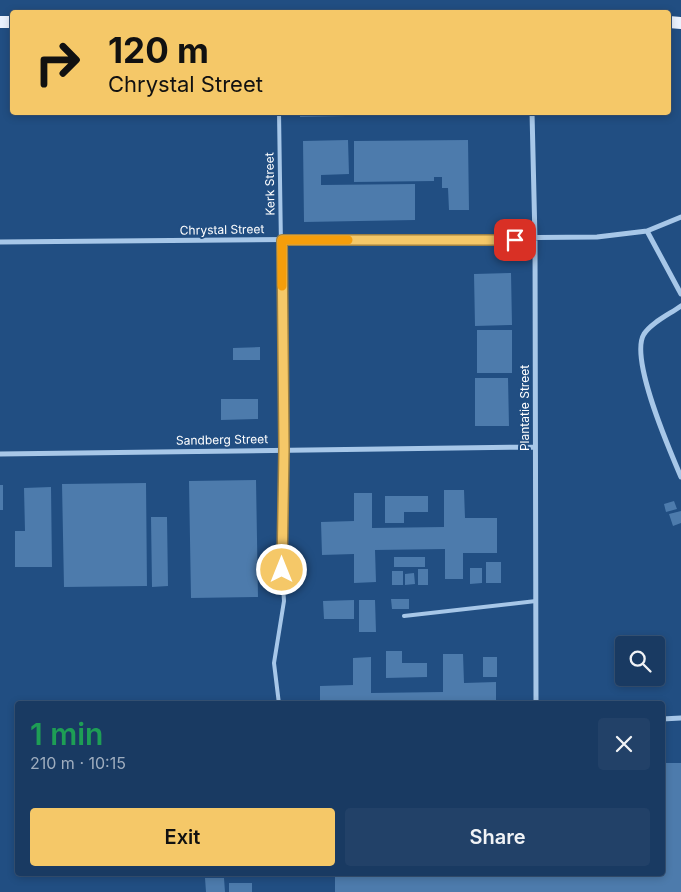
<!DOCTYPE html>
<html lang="en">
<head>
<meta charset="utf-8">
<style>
	:root { --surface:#193a62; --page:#224168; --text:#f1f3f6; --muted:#9fadbe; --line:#375477; --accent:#f5c868 }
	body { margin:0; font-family:Inter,sans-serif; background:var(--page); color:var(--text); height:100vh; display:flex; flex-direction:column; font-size:19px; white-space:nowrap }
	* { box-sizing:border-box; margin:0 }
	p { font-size:16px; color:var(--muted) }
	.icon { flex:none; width:28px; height:28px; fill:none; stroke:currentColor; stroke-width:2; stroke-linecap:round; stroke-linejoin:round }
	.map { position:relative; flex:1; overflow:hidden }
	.side { position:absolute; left:15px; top:701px; width:650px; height:175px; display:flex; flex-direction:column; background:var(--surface); border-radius:5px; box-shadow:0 2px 8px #0003,0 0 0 1px var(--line) }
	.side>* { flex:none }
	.hud { position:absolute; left:10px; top:10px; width:661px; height:105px; border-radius:5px; box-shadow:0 2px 8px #0003,0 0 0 1px var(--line); background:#f5c868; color:#111; overflow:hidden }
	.buttons { position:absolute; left:615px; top:636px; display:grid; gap:10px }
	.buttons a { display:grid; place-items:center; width:50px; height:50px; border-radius:5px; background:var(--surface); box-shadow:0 2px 8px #0003,0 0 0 1px var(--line); font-size:25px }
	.pin { position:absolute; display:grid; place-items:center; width:42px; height:42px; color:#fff; margin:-21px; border-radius:10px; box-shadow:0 2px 8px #0006 }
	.me { position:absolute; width:55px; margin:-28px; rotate:0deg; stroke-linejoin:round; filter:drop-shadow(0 0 4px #0008) }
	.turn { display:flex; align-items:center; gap:18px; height:105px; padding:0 15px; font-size:22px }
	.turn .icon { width:65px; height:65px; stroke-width:2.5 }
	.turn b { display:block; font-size:35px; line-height:42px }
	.round { display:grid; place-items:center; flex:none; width:52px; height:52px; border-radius:5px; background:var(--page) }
	.head { display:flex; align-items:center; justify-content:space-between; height:85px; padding:0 15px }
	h1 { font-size:30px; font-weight:600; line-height:38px; color:#1e9e55 }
	.primary-button { display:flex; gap:10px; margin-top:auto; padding:10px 15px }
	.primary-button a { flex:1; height:58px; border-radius:5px; background:var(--accent); color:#111; font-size:20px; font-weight:600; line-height:58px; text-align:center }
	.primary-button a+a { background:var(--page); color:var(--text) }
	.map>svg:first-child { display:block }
</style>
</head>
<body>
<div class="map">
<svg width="681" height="892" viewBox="0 0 681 892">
	<rect width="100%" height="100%" fill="#214e82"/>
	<path fill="#4d7bac" d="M300,112H346V116L300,117Z
		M348,140L349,174L321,175V185L415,184V220L304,222L303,141Z
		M468,140L469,210H449L448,188H442V177H434V181L354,182V141Z
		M511,273L512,325L475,326L474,274Z
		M477,330H512V373H477Z
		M260,347V360H233V348Z
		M475,378H508L509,426H475Z
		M221,399H258V419L221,420Z
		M256,480L258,597L191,598L189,481Z
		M146,483L147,586L64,587L62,484Z
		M0,485H3V510H0Z
		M51,487L52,567H15V531H25L24,488Z
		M444,490H464L465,518H497V553H463V579H445V549L375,550L376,582L354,583V554L322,555L321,522L354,521V493H372V528L444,527Z
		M385,496H428V512H404V523H385Z
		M674,501L677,509L666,512L664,504Z
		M681,511V523L673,526L669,514Z
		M151,517H167L168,586L152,587Z
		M394,557H425V567H394Z
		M486,562H501V583H486Z
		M470,568H482V583L470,584Z
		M418,569H428V585H418Z
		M392,571H403V585H392Z
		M414,573L415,584L405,585V574Z
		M391,599H409V609H392Z
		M354,600V619H324L323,601Z
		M359,600H375L376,632H359Z
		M386,651H402V663H427V677L386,678Z
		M443,654H463L464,683L496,682V704H320V686L353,685V658L371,657V693L443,692Z
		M483,657H497V677H483Z
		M662,763H681V892H335V874H662Z
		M205,878H224L225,892H206Z
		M229,883H252V892H229Z"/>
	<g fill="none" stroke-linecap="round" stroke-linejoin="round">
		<path stroke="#a7c7e8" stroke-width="4" d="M279,112L284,449L281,554L284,601L274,663L279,704
			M404,616L536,601"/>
		<path stroke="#a7c7e8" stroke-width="5" d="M532,112L535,239L536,704
			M647,231L681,294
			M0,242L597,237L647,231L681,217
			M681,306C670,314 652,322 644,334C629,358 670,451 681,477
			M0,454L535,447
			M662,719L681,718"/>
		<path stroke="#eaf2fe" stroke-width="12" d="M0,22H12
			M669,22L681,23"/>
	</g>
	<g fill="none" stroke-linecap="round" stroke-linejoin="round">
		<g stroke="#9f8244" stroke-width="12">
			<path id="route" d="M282,570L284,449L282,240H515"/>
		</g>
		<use href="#route" stroke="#f5c868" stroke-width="9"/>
		<path stroke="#f59e0b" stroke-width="9" d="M282,286V240H348"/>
	</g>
	<g text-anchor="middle" stroke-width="4" stroke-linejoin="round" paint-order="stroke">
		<g font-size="12" fill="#fff" stroke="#214e82">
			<text transform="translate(270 184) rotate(-91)" y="4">Kerk Street</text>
			<text transform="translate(222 230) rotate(-1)" y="4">Chrystal Street</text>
			<text transform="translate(525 408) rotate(-90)" y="4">Plantatie Street</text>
			<text transform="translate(222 440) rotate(-1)" y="4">Sandberg Street</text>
		</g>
	</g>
</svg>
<div class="buttons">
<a><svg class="icon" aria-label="search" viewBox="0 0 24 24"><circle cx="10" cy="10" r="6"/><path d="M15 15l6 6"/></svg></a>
</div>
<div class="pin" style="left:515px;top:240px;background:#d93025"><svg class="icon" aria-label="arrive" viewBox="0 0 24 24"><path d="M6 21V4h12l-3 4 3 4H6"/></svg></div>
<svg class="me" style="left:282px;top:570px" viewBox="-20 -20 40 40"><circle r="17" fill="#f5c868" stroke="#fff" stroke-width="3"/><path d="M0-11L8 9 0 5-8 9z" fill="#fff"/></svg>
<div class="hud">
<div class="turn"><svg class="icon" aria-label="right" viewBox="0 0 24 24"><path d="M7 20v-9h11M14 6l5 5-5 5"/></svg><div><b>120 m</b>Chrystal Street</div></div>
</div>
<section class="side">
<div class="head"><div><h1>1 min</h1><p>210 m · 10:15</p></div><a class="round"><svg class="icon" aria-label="close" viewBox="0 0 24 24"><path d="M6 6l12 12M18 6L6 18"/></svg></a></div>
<div class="primary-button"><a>Exit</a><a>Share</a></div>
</section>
</div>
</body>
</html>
